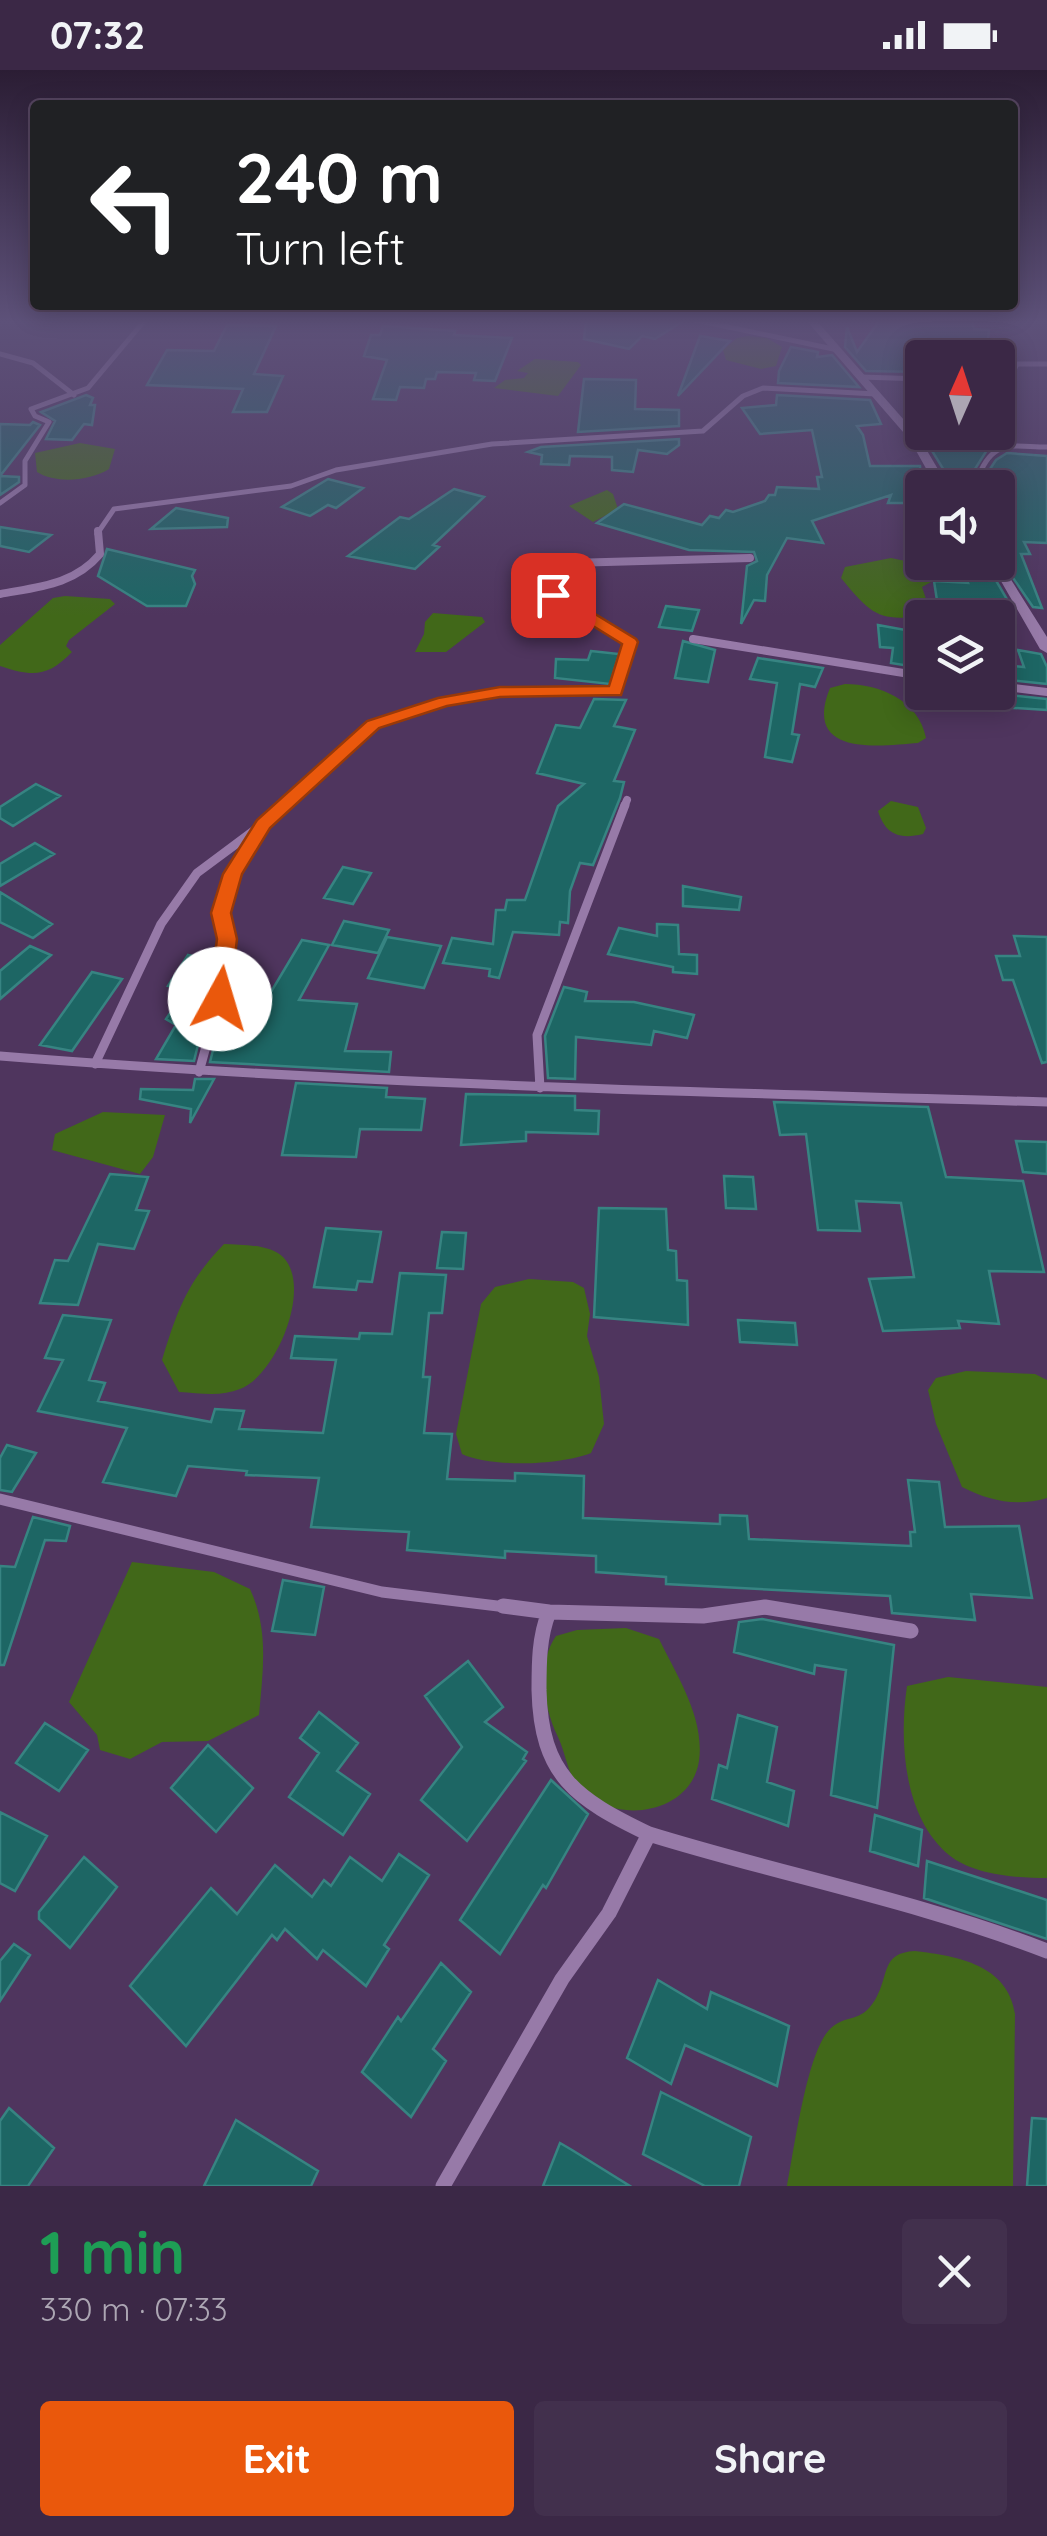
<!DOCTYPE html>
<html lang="en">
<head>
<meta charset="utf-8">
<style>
	:root { --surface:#3b2846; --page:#42304d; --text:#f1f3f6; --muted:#aca6b3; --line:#54445f; --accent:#ea580c }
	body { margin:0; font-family:Quicksand,sans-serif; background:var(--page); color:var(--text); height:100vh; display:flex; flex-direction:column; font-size:38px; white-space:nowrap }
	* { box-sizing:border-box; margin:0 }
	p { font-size:32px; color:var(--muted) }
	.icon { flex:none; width:55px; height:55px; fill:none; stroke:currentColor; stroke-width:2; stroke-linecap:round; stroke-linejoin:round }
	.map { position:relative; height:2116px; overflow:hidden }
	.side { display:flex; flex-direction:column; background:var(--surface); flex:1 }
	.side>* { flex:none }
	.top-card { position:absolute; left:30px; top:30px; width:988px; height:210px; border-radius:10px; box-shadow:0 5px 25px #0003,0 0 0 2px var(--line); background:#202124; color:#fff; overflow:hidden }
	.needle { width:65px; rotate:3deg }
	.controls { position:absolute; left:905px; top:270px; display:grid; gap:20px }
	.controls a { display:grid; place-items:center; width:110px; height:110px; border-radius:10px; background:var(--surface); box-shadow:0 5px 25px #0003,0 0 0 2px var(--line); font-size:50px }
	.pin { position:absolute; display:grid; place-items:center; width:85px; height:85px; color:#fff; margin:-42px; border-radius:20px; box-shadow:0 5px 15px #0006 }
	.me { position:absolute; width:110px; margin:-55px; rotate:6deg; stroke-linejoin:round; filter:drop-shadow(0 0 8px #0008) }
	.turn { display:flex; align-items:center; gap:35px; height:210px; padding:0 40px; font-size:45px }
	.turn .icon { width:130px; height:130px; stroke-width:2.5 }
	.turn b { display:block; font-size:70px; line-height:85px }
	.round { display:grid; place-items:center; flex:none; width:105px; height:105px; border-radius:10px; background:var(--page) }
	.headline { display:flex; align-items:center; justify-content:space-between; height:170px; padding:0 40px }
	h1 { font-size:60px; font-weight:700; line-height:75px; color:#1e9e55 }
	.button { display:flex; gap:20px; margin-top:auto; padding:20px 40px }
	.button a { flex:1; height:115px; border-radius:10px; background:var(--accent); color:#fff; font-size:40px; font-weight:700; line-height:115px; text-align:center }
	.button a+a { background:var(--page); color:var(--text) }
	.status { display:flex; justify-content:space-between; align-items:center; height:70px; padding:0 50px; background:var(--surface); direction:ltr }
	.status svg { height:28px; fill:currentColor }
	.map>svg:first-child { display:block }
</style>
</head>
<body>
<div class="status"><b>07:32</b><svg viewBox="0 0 49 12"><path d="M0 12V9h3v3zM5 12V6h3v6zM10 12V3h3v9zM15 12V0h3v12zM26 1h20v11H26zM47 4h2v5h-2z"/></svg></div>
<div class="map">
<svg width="1047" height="2116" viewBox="0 0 1047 2116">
	<rect width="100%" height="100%" fill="#4f355e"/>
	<path fill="#416819" d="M748,266L767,268L782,277L776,296L761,299L726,290L723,280L737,268Z
		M535,289L578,292L581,295L558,326L494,318L505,310L524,308L528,303L517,301Z
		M80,373L115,379L109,399C90,411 56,414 37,402L35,383Z
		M607,420L613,424L618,439L593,452L569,436Z
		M891,488L920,494L944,505L922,517L932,547C880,549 876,551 841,508L845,497Z
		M65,526L110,529L115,534L69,570L66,576L72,582C48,607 33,607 0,596V575L53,528Z
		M433,543L482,547L485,552L446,582H415L424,564L425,552Z
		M845,614C879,614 919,630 926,668L918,673C879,676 802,687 830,618Z
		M891,731L918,737L926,758L923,764C899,770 885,764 878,741Z
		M103,1042L165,1045L153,1087L140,1104L52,1080L55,1064Z
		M224,1174C242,1175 269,1174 283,1187C313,1217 276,1306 240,1319C221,1327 200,1323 179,1322L162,1290C177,1241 187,1212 224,1174Z
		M529,1209L573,1212L584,1218L590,1244L587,1266L599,1307L604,1354L591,1383C562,1395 491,1398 462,1384L456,1364L481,1234L495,1217Z
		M966,1301L1035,1304L1047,1310V1428C1017,1437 989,1431 962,1417L936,1354L928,1320L936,1308Z
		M132,1492L214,1502L250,1519C269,1560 263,1600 259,1645L208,1671L162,1672L130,1689L100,1680L97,1665L69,1632Z
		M626,1558L659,1569C677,1606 705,1648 699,1691C691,1743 619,1755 583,1722C567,1706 567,1686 558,1667C544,1638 536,1595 556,1566L577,1560Z
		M948,1607L1047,1617V1808C1017,1808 973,1805 949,1785C903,1747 899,1670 907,1616Z
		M915,1881C958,1886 1008,1895 1015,1944L1013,2116H787C794,2081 807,1979 831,1958C848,1943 860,1954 875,1930C890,1905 880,1883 915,1881Z"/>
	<path fill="#1d6664" stroke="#378482" stroke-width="2.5" d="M586,250H685L655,269L642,266L629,279L584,269Z
		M880,250H972L974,259L989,260L986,288H922V302L866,301L845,277L847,257L857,282Z
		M227,255L276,256L254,304L283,306L267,342H233L243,319L147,315L167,280L214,281Z
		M383,256L455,261L454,265L512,268L495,311L474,310L476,303L437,302L435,309H426L424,318L400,317L396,330L373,329L387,290L364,286L371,265H380Z
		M700,266L730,271L678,326Z
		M791,277L818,282L817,287L832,285L859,317L778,313L779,301Z
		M584,309L636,310L635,339L679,340V356L578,362Z
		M86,325L93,328L90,335H95L92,355L84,354L72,370L46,369L55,351L41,342Z
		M777,325L870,330L881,354L857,356L863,365L870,396H920L922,433H888L891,425L812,451L823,473L787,468L767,505L765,531L754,530L741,554L747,496L757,491L754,482L689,480L597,453L624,434L702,455L710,446L719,448L726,440L733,442L765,431L769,425H775L777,417L819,419L817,407H822L812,360L760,364L742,338L776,335Z
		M33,352L40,355L0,406L19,407V412L0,425V354L30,355Z
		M963,362H973L986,370L1005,371L987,380L975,399L945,402L926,371Z
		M679,369V375L667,384L638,380L633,402L612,400V387L570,386L569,395L541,394L542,385L528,382L541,377Z
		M1007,383L1047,386V473L1024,472L1030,484H1021L1042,538L1033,537L998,486V418H956L955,414L982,411L996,390Z
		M328,409L363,418L336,438L328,435L310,446L282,437Z
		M454,419L484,427L433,475L439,477L415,499L348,486L400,447L409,449Z
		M176,438L228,448L227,457L151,459Z
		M0,457L51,465L29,482L0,476Z
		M107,479L195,500L192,506L195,514L186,536H147L98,506Z
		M960,495H987L1015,543L938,537L934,511L968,513Z
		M666,536L699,540L692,561L659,557Z
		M878,555L922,563V598L891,593L893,578L880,577Z
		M683,571L715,580L708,612L675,608Z
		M1018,580L1041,584L1047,597V614L998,609V600L1014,602L1013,596L1024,597Z
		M591,581L619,584L610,614L555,608L556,589L588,590Z
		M758,588L823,598L815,617L800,614L792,664L799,665L792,692L765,687L777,613L750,609Z
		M998,624L1047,629V640L998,637Z
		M594,629L626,630L614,656L635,660L614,711L624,712L620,728L593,795L580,793L570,821L568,853L560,852L559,865L513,862L499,908L489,906L490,899L443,893L452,868L493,874L496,840H505L507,830H525L558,736L584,714L537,703L556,655L580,658Z
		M36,714L60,726L13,756L0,748V737Z
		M35,773L54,784L0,816V794Z
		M343,797L371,803L353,834L324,828Z
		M683,816L741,827L739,840L683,836Z
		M0,822L52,854L33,868L0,852Z
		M344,851L389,860L378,883L332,875Z
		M657,854L678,855L679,884L697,885V904L673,902V897L608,884L619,858L657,866Z
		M1014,866L1047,867V992L1042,993L1013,910H1003L996,886H1020Z
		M387,867L441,876L424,918L368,908Z
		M302,870L329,875L299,930L357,934L345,981L391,982L389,1002L210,992L229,917L271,922Z
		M30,876L51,885L0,929V901Z
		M188,885L216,891L204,914L213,915L194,991L156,989L176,955L166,949L186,920L168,916Z
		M92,902L122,909L72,981L40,975Z
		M564,917L587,922L585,931L634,932L694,945L687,968L654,961L651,975L576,967L575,1009L548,1008L545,966Z
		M195,1009H214L190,1053L191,1039L140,1029L141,1019L193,1020Z
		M296,1013L387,1018L386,1027L425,1029L421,1060L360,1059L356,1087L282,1085Z
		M466,1024L575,1026V1040L599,1041L598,1064L526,1062V1071L461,1075Z
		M774,1032L928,1037L946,1107L1023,1111L1044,1202L989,1201L999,1254L958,1251L960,1258L883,1261L869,1209L914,1207L901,1133L856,1131L860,1161L818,1160L806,1064L780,1065Z
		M1016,1071L1047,1072V1104L1023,1102Z
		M110,1104L148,1107L136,1140L149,1141L134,1179L98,1174L78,1235L40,1233L55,1190L68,1191Z
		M724,1106L753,1107L756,1139L726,1138Z
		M599,1138L666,1139L668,1180L676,1181L677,1210L687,1211L688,1255L594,1247Z
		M326,1158L381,1162L372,1212L358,1211L356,1220L314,1217Z
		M442,1162L466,1163L463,1199L437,1198Z
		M400,1203L446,1205L442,1243H429L423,1307H430L424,1363L452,1364L447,1409L515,1411V1403L584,1406L583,1448L720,1454V1445L747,1446L749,1469L911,1476L910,1462H915L908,1410L939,1412L945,1457L1019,1456L1032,1528L971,1524L975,1550L892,1543L890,1526L666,1514V1507L596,1502V1486L505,1481V1488L407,1480L409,1462L311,1457L319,1408L246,1405L247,1401L188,1396L176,1426L103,1412L127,1358L38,1341L63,1290L45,1288L63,1245L111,1250L89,1310L105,1313L98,1331L211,1352L215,1339L244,1341L239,1359L323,1363L336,1290L291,1288L295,1266L359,1269L360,1263L392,1264Z
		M738,1250L795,1253L797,1275L740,1272Z
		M7,1375L36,1383L12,1422L0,1420V1388Z
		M33,1447L70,1456L66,1471L45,1470L4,1595H0V1496L15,1497Z
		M283,1510L324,1517L315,1565L272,1561Z
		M762,1549L894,1575L877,1738L831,1725L846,1600L815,1595L814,1604L734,1582L739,1552Z
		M468,1591L503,1637L485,1652L527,1682L523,1689L526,1691L467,1771L421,1730L462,1677L425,1626Z
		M319,1642L358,1673L337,1701L370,1724L343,1765L289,1727L319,1683L300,1668Z
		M738,1645L777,1657L767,1712L794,1721L788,1756L712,1729L719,1695L727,1698Z
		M45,1653L88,1680L59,1721L16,1693Z
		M208,1675L253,1718L216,1762L171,1718Z
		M551,1710L588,1744L546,1818L543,1815L500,1884L460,1850Z
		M0,1742L47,1766L15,1821L0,1813Z
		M875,1745L922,1760L918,1796L870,1781Z
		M399,1784L429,1805L384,1875L389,1879L366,1916L323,1880L317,1889L285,1859L277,1870L272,1865L186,1976L130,1916L211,1818L237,1844L275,1795L312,1827L324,1810L331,1816L350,1787L382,1811Z
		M84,1787L117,1817L70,1878L39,1849V1842Z
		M927,1791L1047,1830V1869L924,1828Z
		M14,1874L30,1885L0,1931V1891Z
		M441,1893L471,1922L433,1979L446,1991L411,2047L362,2002L398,1947L401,1951Z
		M658,1910L707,1939L711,1922L789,1956L777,2016L685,1975L671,2014L627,1988Z
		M661,2022L751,2067L739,2116H705L643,2084Z
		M9,2038L54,2078L28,2116H0V2051Z
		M1032,2048L1047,2049V2116H1027Z
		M236,2050L318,2101L311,2116H204Z
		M560,2073L572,2080L630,2116H543Z"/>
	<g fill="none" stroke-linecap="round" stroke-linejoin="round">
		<path stroke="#977aa8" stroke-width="5" d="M695,250L838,280
			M0,284L33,293L74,325
			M861,307L922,309
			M998,310L1010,307L1017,294H1047
			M938,409L979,405C994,368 1013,377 1047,377
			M0,433L25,415V391L49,352L35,346L31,339L88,318L145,250
			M97,464L114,439L291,416L336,400L492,374L703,361L743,326L763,318L876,324"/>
		<path stroke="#977aa8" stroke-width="8" d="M0,524C38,517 74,515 100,484L98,461
			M693,569L922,606
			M998,616L1047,622
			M281,737L373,654L444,632L500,622L616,621L631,572L553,525L570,493L750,488
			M624,737L627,730"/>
		<path stroke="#977aa8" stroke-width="9" d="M0,986C349,1014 698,1022 1047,1032
			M95,994L161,854L197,803L259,757
			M199,1002L219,929L227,869L221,843L232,804L263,754L284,735
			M540,1018L537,965L625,735"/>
		<path stroke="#977aa8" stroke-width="11" d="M0,1429L382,1522L523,1539
			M752,1539H777"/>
		<path stroke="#977aa8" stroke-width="15" d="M503,1536L549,1542
			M649,1764C576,1729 541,1706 539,1620C539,1593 539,1567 549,1542L703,1546L765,1537L911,1561
			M443,2116L562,1909L609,1843L649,1764C781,1805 918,1831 1047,1881"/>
		<path fill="#977aa8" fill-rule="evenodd" d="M806,250H816L919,367L949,418H937L910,370Z
			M998,489L1047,567V583L1040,579L990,492H998Z"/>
	</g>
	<linearGradient id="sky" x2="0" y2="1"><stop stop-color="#2b1d34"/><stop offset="0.46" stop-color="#5d5179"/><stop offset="1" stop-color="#5d5179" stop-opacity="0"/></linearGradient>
	<rect width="1047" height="546" fill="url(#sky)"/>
	<path fill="#ea580c" stroke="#983908" stroke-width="2.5" d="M548,522H559L636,569L638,572L621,625L500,627L447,636L379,658L270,758L242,804L231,843L237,869L230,929L220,936L212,934L209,929L217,869L211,843L223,804L257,750L367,651L438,628L500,617L609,616L622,574L548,528Z"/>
</svg>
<div class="controls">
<a><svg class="needle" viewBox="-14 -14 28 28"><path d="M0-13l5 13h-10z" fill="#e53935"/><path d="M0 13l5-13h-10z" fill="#aca6b3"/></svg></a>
<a><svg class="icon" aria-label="sound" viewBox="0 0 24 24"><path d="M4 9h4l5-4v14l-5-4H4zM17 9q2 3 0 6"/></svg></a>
<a><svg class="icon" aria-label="layers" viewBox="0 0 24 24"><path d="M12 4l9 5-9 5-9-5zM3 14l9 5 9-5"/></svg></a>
</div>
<div class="pin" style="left:553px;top:525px;background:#d93025"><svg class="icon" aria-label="arrive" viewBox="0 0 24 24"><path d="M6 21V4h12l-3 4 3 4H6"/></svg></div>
<svg class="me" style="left:220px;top:929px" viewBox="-20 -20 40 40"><circle r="19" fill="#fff"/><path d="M0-13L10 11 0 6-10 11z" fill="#ea580c"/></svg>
<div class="top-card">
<div class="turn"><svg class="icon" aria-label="left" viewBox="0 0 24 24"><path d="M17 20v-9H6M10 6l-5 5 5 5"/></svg><div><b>240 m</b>Turn left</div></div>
</div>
</div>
<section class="side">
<div class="headline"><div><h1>1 min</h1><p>330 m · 07:33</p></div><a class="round"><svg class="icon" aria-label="close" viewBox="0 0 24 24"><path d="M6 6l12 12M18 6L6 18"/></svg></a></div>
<div class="button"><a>Exit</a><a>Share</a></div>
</section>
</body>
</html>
